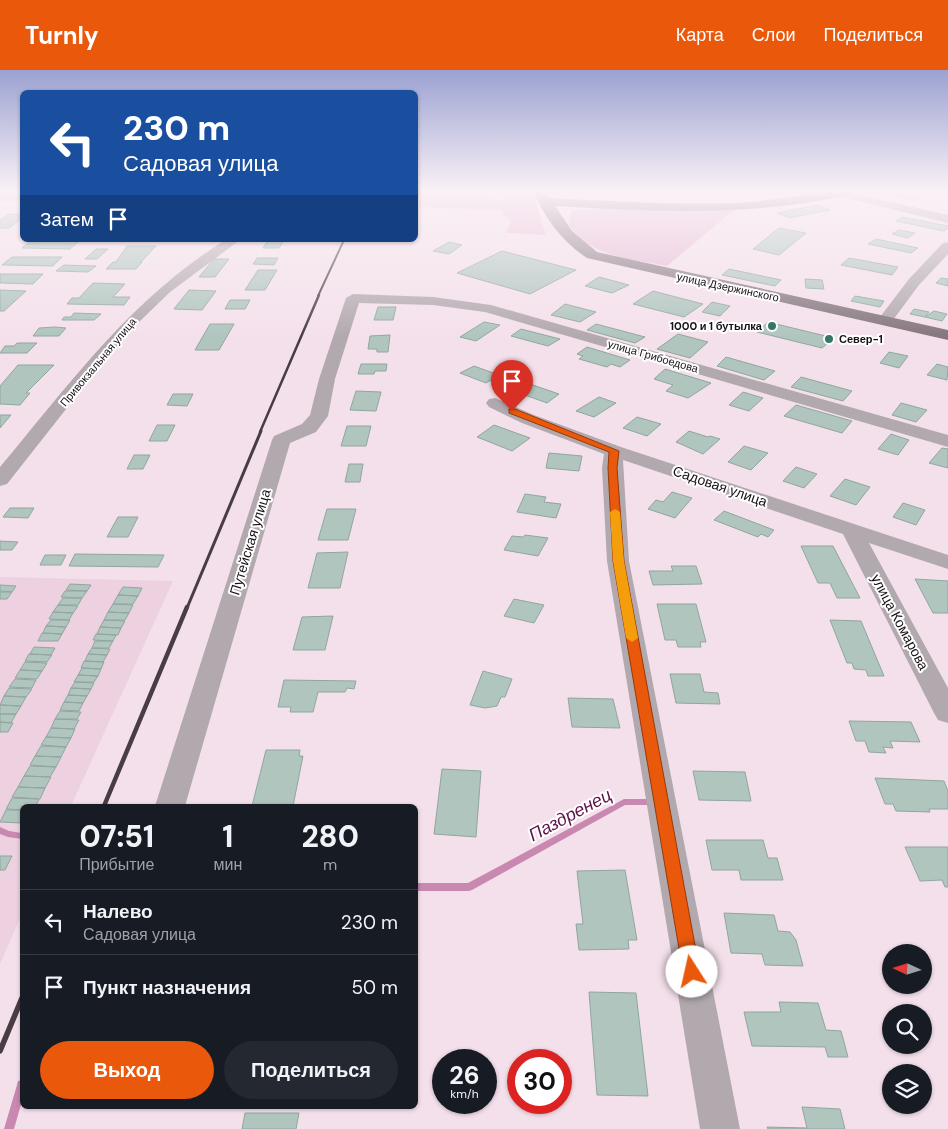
<!DOCTYPE html>
<html lang="ru">
<head>
<meta charset="utf-8">
<style>
	:root { --surface:#171b24; --page:#242831; --text:#f1f3f6; --muted:#9ea1a6; --line:#363941; --accent:#ea580c }
	body { margin:0; font-family:"DM Sans",sans-serif; background:var(--page); color:var(--text); height:100vh; display:flex; flex-direction:column; font-size:19px; white-space:nowrap }
	* { box-sizing:border-box; margin:0 }
	p { font-size:16px; color:var(--muted) }
	.icon { flex:none; width:28px; height:28px; fill:none; stroke:currentColor; stroke-width:2; stroke-linecap:round; stroke-linejoin:round }
	.map { position:relative; flex:1; overflow:hidden }
	.sheet { position:absolute; left:20px; top:734px; width:398px; height:305px; display:flex; flex-direction:column; background:var(--surface); border-radius:8px; box-shadow:0 1px 4px #0004 }
	.sheet>* { flex:none }
	.hud { position:absolute; left:20px; top:20px; width:398px; height:152px; border-radius:8px; box-shadow:0 1px 4px #0004; background:#1a4fa0; color:#fff; overflow:hidden }
	.needle { width:32px; rotate:274deg }
	.fabs { position:absolute; left:882px; top:874px; display:grid; gap:10px }
	.fabs a { display:grid; place-items:center; width:50px; height:50px; border-radius:50%; background:var(--surface); box-shadow:0 1px 4px #0004; font-size:25px }
	.speed { position:absolute; left:432px; top:979px; display:flex; gap:10px; font-size:25px; font-weight:700; text-align:center }
	.speed>* { display:grid; place-content:center; width:65px; height:65px; border-radius:50%; background:var(--surface); box-shadow:0 1px 4px #0004; line-height:1 }
	.speed small { font-size:12px; font-weight:400 }
	.speed .limit { border:8px solid #d22; background:#fff; color:#111 }
	.pin { position:absolute; display:grid; place-items:center; width:42px; height:42px; color:#fff; margin:-51px -21px; border-radius:50% 50% 50% 0; rotate:-45deg; box-shadow:0 0 5px #0007 }
	.pin .icon { rotate:45deg }
	.me { position:absolute; width:55px; margin:-28px; rotate:350deg; stroke-linejoin:round; filter:drop-shadow(0 0 4px #0008) }
	.turn { display:flex; align-items:center; gap:18px; height:105px; padding:0 20px; font-size:22px }
	.turn .icon { width:65px; height:65px; stroke-width:2.5 }
	.turn b { display:block; font-size:35px; line-height:42px }
	.then { display:flex; align-items:center; height:48px; padding:0 20px; background:#0003; gap:10px; font-size:19px }
	.eta { display:flex; justify-content:space-evenly; align-items:center; height:85px; text-align:center }
	.eta b { font-size:30px; font-weight:800; line-height:35px }
	.action { display:flex; gap:10px; margin-top:auto; padding:10px 20px }
	.action a { flex:1; height:58px; border-radius:30px; background:var(--accent); color:#fff; font-size:20px; font-weight:800; line-height:58px; text-align:center }
	.action a+a { background:var(--page); color:var(--text) }
	ul { padding:0; list-style:none }
	li { display:flex; align-items:center; gap:15px; height:65px; padding:0 20px; border-top:1px solid var(--line) }
	li div { flex:1 }
	li b { display:block; font-size:19px }
	li em { font-style:normal }
	header { display:flex; align-items:center; gap:30px; box-sizing:border-box; height:70px; padding:0 25px; background:var(--accent); color:#fff }
	header strong { font-size:24px }
	nav { display:flex; gap:28px; margin-inline-start:auto; font-size:18px }
	.map>svg:first-child { display:block }
</style>
</head>
<body>
<header>
<strong>Turnly</strong>
<nav><a>Карта</a><a>Слои</a><a>Поделиться</a></nav>
</header>
<div class="map">
<svg width="948" height="1059" viewBox="0 0 948 1059">
	<rect width="100%" height="100%" fill="#f4e0eb"/>
	<path fill="#edd1e1" d="M0,507L173,511L71,736H22V844L0,894Z"/>
	<path fill="#e6bad4" d="M420,120H450L446,127L505,129L502,120H528L534,126L546,165L506,163L511,152L501,140L419,137Z
		M602,138L691,141L735,139L667,196C633,189 589,187 569,155L572,140Z"/>
	<g fill="none" stroke-linecap="round" stroke-linejoin="round">
		<path fill="#c888b0" fill-rule="evenodd" d="M624,729H655L658,730L659,732L658,734L655,735H625L472,820L469,821H415V813H468Z
			M0,757L9,761L22,763V769L8,767L0,764Z
			M22,1010V1031L14,1059H4L17,1015L18,1011Z"/>
	</g>
	<path fill="#afc5be" stroke="#90a69e" d="M903,123L921,127L914,130L896,125Z
		M0,124H22V127L18,130H0Z
		M818,135L830,140L789,148L777,143Z
		M8,144L22,145V148L9,158H0V150Z
		M902,147L948,156V158L944,161L896,151Z
		M779,158L806,163L779,185L753,179Z
		M899,160L915,163L908,168L892,164Z
		M876,169L918,178L911,183L868,174Z
		M268,170H284L279,178H263Z
		M31,171H79L70,179L22,178Z
		M449,172L462,175L449,184L433,181Z
		M127,176H156L140,193L142,192L136,199H106L113,192H116Z
		M96,179H108L97,189H85Z
		M502,181L576,200L530,224L457,203Z
		M12,187H62L53,196L2,195Z
		M257,188H278L274,195L253,194Z
		M849,188L898,197L892,205L841,195Z
		M214,189H229L215,207H199Z
		M64,195L96,196L88,202L56,201Z
		M729,199L781,210L775,216L722,205Z
		M258,200H277L265,220H245Z
		M0,204H43L33,214L0,213Z
		M599,207L629,215L612,223L585,216Z
		M941,208L948,209V216L936,213Z
		M805,209L822,210L824,219L806,218Z
		M93,213L125,214L113,227H130L124,235L67,234L72,228H79Z
		M189,220L216,221L202,240L174,239Z
		M0,221V220L26,221L4,241H0Z
		M653,221L703,234L684,247L633,234Z
		M855,226L884,231L880,237L851,231Z
		M230,230H250L245,239H225Z
		M712,232L730,236L720,246L702,242Z
		M565,234L596,242L580,252L551,245Z
		M378,237H396L393,250H374Z
		M914,239L929,242L925,247L910,244Z
		M934,241L947,244L942,251L925,247Z
		M74,243L101,244L94,250H62L64,247H71Z
		M484,252L500,255L476,271L460,267Z
		M768,252L834,268L822,278L757,262Z
		M210,254H234L219,280H195Z
		M596,254L645,267L635,273L587,260Z
		M55,257L66,258L59,266H33L39,258Z
		M521,259L560,269L548,276L511,266Z
		M678,264L708,272L690,288L657,279Z
		M390,265L388,282H377V279H368L370,266Z
		M17,273H37L27,283H0L5,276H14Z
		M587,277L630,290L620,297L611,294L607,297L579,289L583,286L577,284Z
		M889,282L908,286L899,298L880,293Z
		M726,287L775,301L764,310L717,296Z
		M361,294H387L386,301H375L374,304H358Z
		M937,294L948,297L947,310L927,305Z
		M18,295H54L26,323H30L20,335L0,334V316Z
		M474,296L499,305L486,313L460,303Z
		M665,299L711,313L688,328L666,321L673,315L654,309Z
		M801,307L852,321L843,331L791,317Z
		M524,312L559,324L547,333L511,320Z
		M356,321L381,322L376,341L350,340Z
		M743,322L763,328L749,341L729,335Z
		M173,324H193L187,336L167,335Z
		M599,327L616,333L594,347L576,341Z
		M901,333L927,340L916,352L892,345Z
		M796,335L852,351L842,363L784,346Z
		M0,345H11L0,358Z
		M637,347L661,354L647,366L623,358Z
		M157,355H175L167,371H149Z
		M494,355L530,368L512,381L477,367Z
		M347,356H371L366,376H341Z
		M689,361L708,367L710,366L720,369L703,384L676,372Z
		M891,364L909,370L898,385L878,379Z
		M744,376L768,383L751,400L728,392Z
		M942,378L948,379V398L929,393Z
		M549,383L582,386L579,401L546,398Z
		M134,385H150L143,399H127Z
		M349,394H363L360,412H345Z
		M796,397L817,404L804,418L783,411Z
		M845,409L870,417L856,435L830,426Z
		M672,422L692,428L675,448L648,439L656,430L663,432Z
		M525,424L546,427L544,432L561,434L556,448L517,442Z
		M903,433L925,440L916,455L893,447Z
		M10,438H34L28,448L3,447Z
		M327,439H356L348,470H318Z
		M724,441L774,460L768,467L761,464L758,467L714,450Z
		M118,447H138L128,467H107Z
		M525,465L548,468L538,486L504,480L512,466L523,467Z
		M0,471L18,472L12,480H0Z
		M801,476H833L860,528H837L830,513H818Z
		M348,482L340,518H308L317,483Z
		M75,484L164,485L158,497L69,496Z
		M45,485H66L61,495H40Z
		M671,496H696L702,514L653,515L649,501H673Z
		M915,509L948,511V543H933Z
		M70,514L91,515L87,521L66,520Z
		M0,515L16,516L12,522L0,521Z
		M123,517L142,518L138,526L118,525Z
		M65,521H87L82,528L61,527Z
		M0,522H12L7,529H0Z
		M118,525L138,526L133,534H113Z
		M63,528H82L78,535H58Z
		M514,529L544,535L534,553L504,546Z
		M113,534L133,535L129,543L108,542Z
		M657,534H696L706,572H700L701,577H678L676,570H665Z
		M58,535L78,536L73,543L53,542Z
		M53,542L73,543L69,550L49,549Z
		M108,542L129,543L125,550H104Z
		M333,546L325,580H293L302,547Z
		M51,550H70L66,557L46,556Z
		M104,550L125,551L121,558L100,557Z
		M830,550L861,551L884,606H868L866,600L854,599L852,593H847Z
		M46,556L66,557L62,564L43,563Z
		M100,557L121,558L118,565L97,564Z
		M42,563L62,564L58,571H38Z
		M96,564L116,565L113,571L93,570Z
		M95,571H113L109,578H92Z
		M34,577L55,578L51,585L30,584Z
		M92,578L110,579L107,585L88,584Z
		M29,584L52,585L47,592L25,591Z
		M88,584L107,585L103,592L85,591Z
		M84,591L104,592L101,599L81,598Z
		M25,592L47,593L42,601L20,600Z
		M82,598L101,599L98,606L78,605Z
		M20,600L42,601L37,609L15,608Z
		M483,601L512,609L505,627H501L497,636L485,638L470,635Z
		M670,604H700L704,622L718,623L720,634L676,633Z
		M78,605L98,606L94,612H74Z
		M15,609L36,610L32,618L9,617Z
		M284,610L356,611L354,619L347,618L345,622H318L313,642H290L291,637H278Z
		M75,612L94,613L91,619L71,618Z
		M9,618L32,619L26,627L4,626Z
		M71,618L91,619L87,626L68,625Z
		M68,625L87,626L83,633L64,632Z
		M4,626L26,627L21,636L0,635Z
		M568,628L613,629L620,658L572,657Z
		M64,632L83,633L79,641L60,640Z
		M0,635L21,636L16,644H0Z
		M60,641L81,642L77,649H55Z
		M0,644H16L11,653L0,652Z
		M55,649L79,650L74,659L51,658Z
		M849,651L911,652L920,672L890,671L893,678L883,677L886,683L869,682L865,671H856Z
		M0,652L13,653L8,662H0Z
		M51,658L75,659L71,668L46,667Z
		M46,667L71,668L66,677L41,675Z
		M41,676L66,677L61,687L35,686Z
		M266,680H300L299,686H303L293,736H252Z
		M35,686L61,687L56,697L30,695Z
		M30,696L56,697L50,707L24,706Z
		M442,699L481,701L476,767L434,764Z
		M693,701L745,702L751,731L699,730Z
		M24,706L51,707L45,718L18,717Z
		M875,708L944,711L948,721V739H929L930,742L896,741L893,734H885Z
		M18,717L45,718L40,729L12,727Z
		M12,728L39,729L36,736H22V740L6,739Z
		M6,740H22V753L0,752Z
		M706,770H763L768,788H777L783,810H741L739,800H712Z
		M905,777H948V817H945L942,810L920,811Z
		M0,786H12L5,800H0Z
		M625,800L637,870H628L629,879L579,880L576,854H583L577,801Z
		M724,843L774,845L778,861L790,862L796,870L803,896L765,895L762,884L731,883Z
		M589,922L636,923L648,1026L597,1025Z
		M779,932L818,933L826,960L841,961L848,987H828L825,977L752,976L744,942H781Z
		M802,1037L840,1039L845,1059H768L767,1057L807,1058Z
		M245,1043H299L296,1059H242Z"/>
	<g fill="none" stroke-linecap="round" stroke-linejoin="round">
		<path fill="#b2a9ae" fill-rule="evenodd" d="M839,120L948,145V153L835,125V121Z
			M225,170H240L170,222L140,251L85,315L7,414L0,416V397C72,311 129,231 225,170Z
			M948,172V184L919,215L890,254H880L877,251L909,209L943,173Z
			M353,224L433,227L491,235L948,365V377L485,242L433,235L359,233L335,309L328,346L316,362L290,373L185,736H155L272,370L274,366L302,354L310,345L319,309L346,228Z
			M495,328L534,345L621,377L948,485V499L869,473L948,618V653L938,650L934,643L843,464L623,390L629,491L740,1059H700L607,491L602,398L604,384L522,353L489,337L486,333L489,329Z"/>
		<path fill="#85767e" fill-rule="evenodd" d="M533,120H545L550,128C612,131 675,135 737,133C778,131 818,120 858,120L857,123C757,147 656,142 555,136L572,161L597,182L948,260V270L587,188C562,172 544,147 533,120Z"/>
		<path stroke="#473d43" stroke-width="2" d="M318,226L344,170"/>
		<path stroke="#473d43" stroke-width="2.5" d="M260,362L319,225"/>
		<path stroke="#473d43" stroke-width="3" d="M187,538L261,361"/>
		<path stroke="#473d43" stroke-width="4.5" d="M104,736L187,537"/>
		<path stroke="#473d43" stroke-width="5.5" d="M0,981L22,928"/>
	</g>
	<linearGradient id="sky" x2="0" y2="1"><stop stop-color="#9ba2d2"/><stop offset="0.45" stop-color="#faf1f6"/><stop offset="1" stop-color="#faf1f6" stop-opacity="0"/></linearGradient>
	<rect width="948" height="268" fill="url(#sky)"/>
	<path fill="#ea580c" stroke="#983908" d="M509,339H515L619,381L617,398L624,491L700,902L697,908L692,910L686,908L683,902L613,491L608,398L609,382L509,343Z"/>
	<path fill="#f59e0b" d="M615,439L620,442L624,491L638,568L632,572L626,568L613,491L610,442Z"/>
	<g fill="#367666" stroke="#fff" stroke-width="2">
		<circle cx="772" cy="256" r="5"/>
		<circle cx="829" cy="269" r="5"/>
	</g>
	<g text-anchor="middle" stroke-width="4" stroke-linejoin="round" paint-order="stroke">
		<g font-size="11" fill="#181115" stroke="#fff">
			<text transform="translate(728 217) rotate(12)" y="4">улица Дзержинского</text>
			<text transform="translate(653 286) rotate(16)" y="4">улица Грибоедова</text>
			<text transform="translate(98 292) rotate(-50)" y="4">Привокзальная улица</text>
		</g>
		<g font-size="11" font-weight="bold" fill="#181115" stroke="#fff" text-anchor="end">
			<text x="762" y="260">1000 и 1 бутылка</text>
			<text x="839" y="273" text-anchor="start">Север-1</text>
		</g>
		<g font-size="14" fill="#181115" stroke="#fff">
			<text transform="translate(720 416) rotate(19)" y="5">Садовая улица</text>
			<text transform="translate(250 472) rotate(-73)" y="5">Путейская улица</text>
			<text transform="translate(900 552) rotate(62)" y="5">улица Комарова</text>
		</g>
		<g font-size="18" font-style="italic" fill="#5e1248" stroke="#fff">
			<text transform="translate(570 745) rotate(-28)" y="6">Паздренец</text>
		</g>
	</g>
</svg>
<div class="fabs">
<a><svg class="needle" viewBox="-14 -14 28 28"><path d="M0-13l5 13h-10z" fill="#e53935"/><path d="M0 13l5-13h-10z" fill="#9ea1a6"/></svg></a>
<a><svg class="icon" aria-label="search" viewBox="0 0 24 24"><circle cx="10" cy="10" r="6"/><path d="M15 15l6 6"/></svg></a>
<a><svg class="icon" aria-label="layers" viewBox="0 0 24 24"><path d="M12 4l9 5-9 5-9-5zM3 14l9 5 9-5"/></svg></a>
</div>
<div class="speed"><div>26<small>km/h</small></div><div class="limit">30</div></div>
<div class="pin" style="left:512px;top:341px;background:#d93025"><svg class="icon" aria-label="arrive" viewBox="0 0 24 24"><path d="M6 21V4h12l-3 4 3 4H6"/></svg></div>
<svg class="me" style="left:692px;top:902px" viewBox="-20 -20 40 40"><circle r="19" fill="#fff"/><path d="M0-13L10 11 0 6-10 11z" fill="#ea580c"/></svg>
<div class="hud">
<div class="turn"><svg class="icon" aria-label="left" viewBox="0 0 24 24"><path d="M17 20v-9H6M10 6l-5 5 5 5"/></svg><div><b>230 m</b>Садовая улица</div></div>
<div class="then">Затем<svg class="icon" aria-label="arrive" viewBox="0 0 24 24"><path d="M6 21V4h12l-3 4 3 4H6"/></svg></div>
</div>
<section class="sheet">
<div class="eta">
<div><b>07:51</b><p>Прибытие</p></div>
<div><b>1</b><p>мин</p></div>
<div><b>280</b><p>m</p></div>
</div>
<ul>
<li><svg class="icon" aria-label="left" viewBox="0 0 24 24"><path d="M17 20v-9H6M10 6l-5 5 5 5"/></svg><div><b>Налево</b><p>Садовая улица</p></div><em>230 m</em></li>
<li><svg class="icon" aria-label="arrive" viewBox="0 0 24 24"><path d="M6 21V4h12l-3 4 3 4H6"/></svg><div><b>Пункт назначения</b></div><em>50 m</em></li>
</ul>
<div class="action"><a>Выход</a><a>Поделиться</a></div>
</section>
</div>
</body>
</html>
